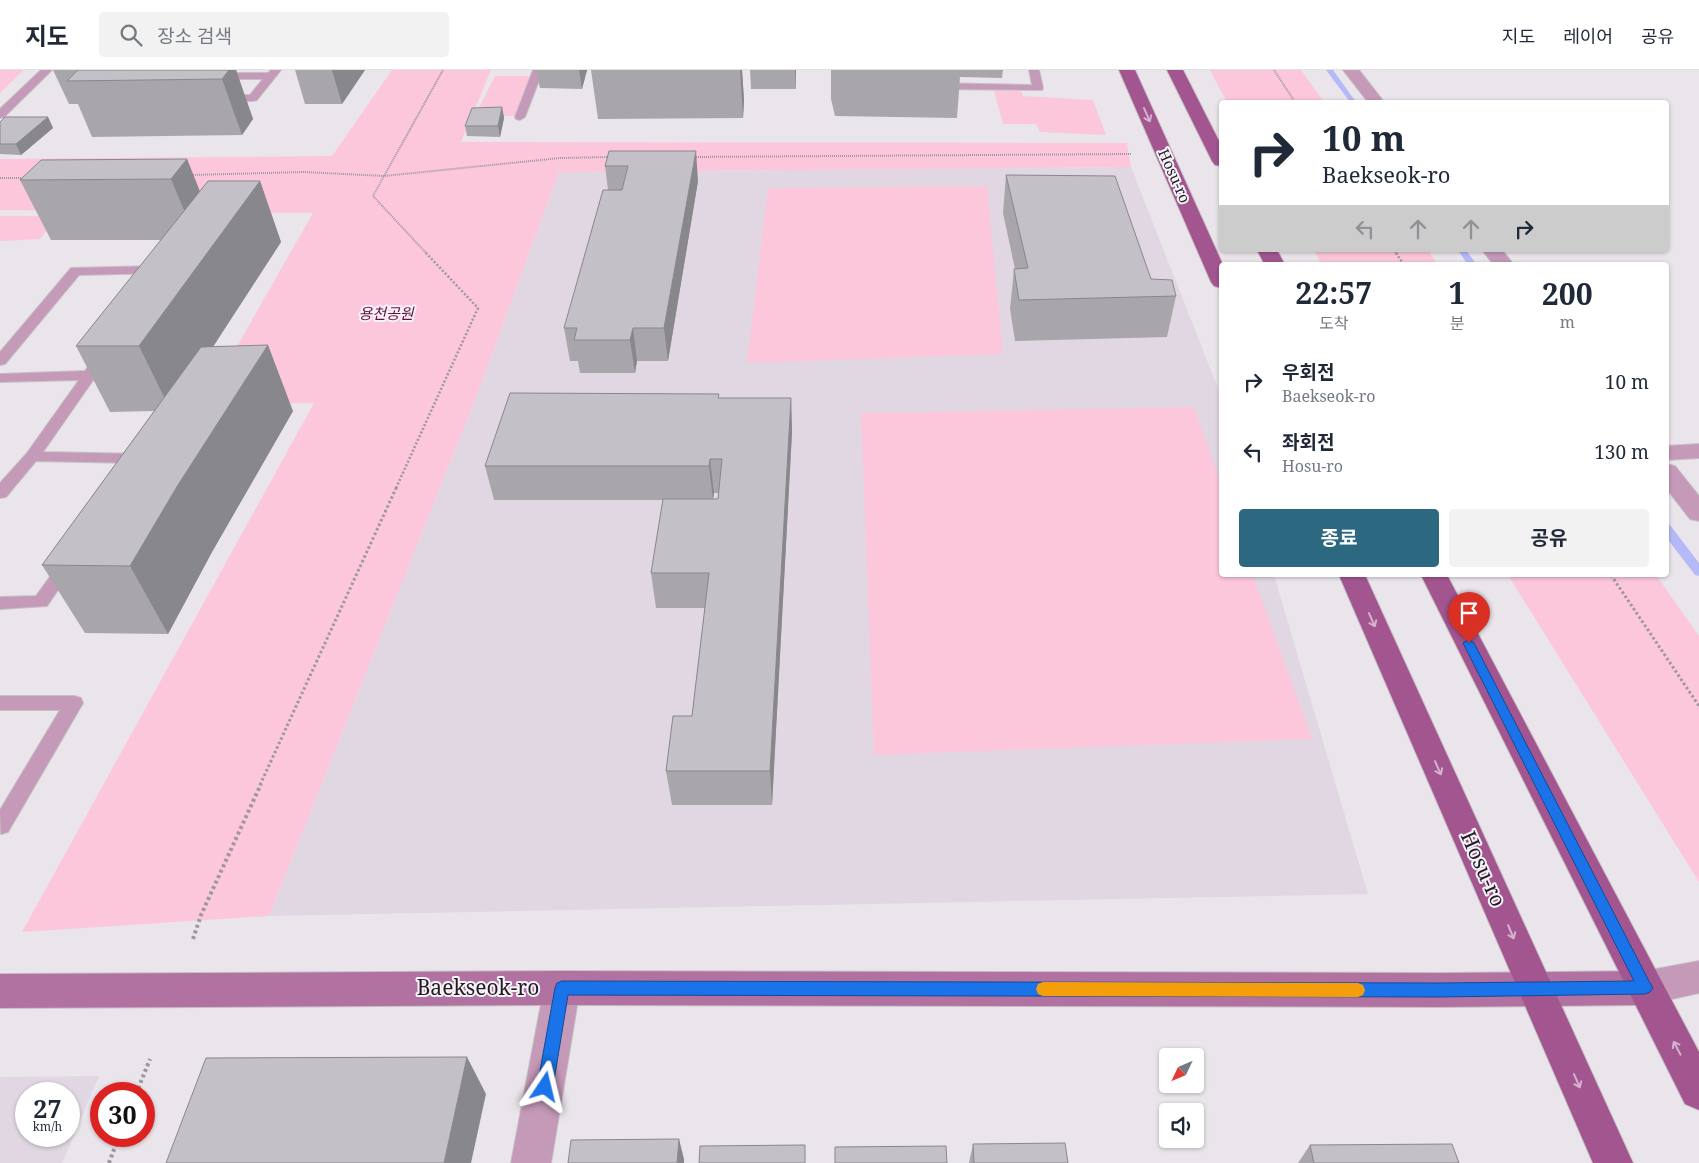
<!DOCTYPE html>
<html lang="ko">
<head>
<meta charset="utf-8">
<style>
	:root { --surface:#fff; --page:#f2f2f3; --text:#1f2937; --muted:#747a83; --line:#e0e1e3; --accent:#2c6880 }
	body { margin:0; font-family:"Noto Serif","Noto Sans KR",serif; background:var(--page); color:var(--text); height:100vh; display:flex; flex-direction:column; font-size:19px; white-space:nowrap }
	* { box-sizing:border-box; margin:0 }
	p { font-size:16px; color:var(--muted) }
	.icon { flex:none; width:28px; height:28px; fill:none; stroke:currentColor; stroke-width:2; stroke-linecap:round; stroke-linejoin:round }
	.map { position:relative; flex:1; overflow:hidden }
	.side { position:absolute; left:1219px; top:192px; width:450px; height:315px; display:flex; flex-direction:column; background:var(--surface); border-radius:5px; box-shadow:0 1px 4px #0004 }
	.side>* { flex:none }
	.top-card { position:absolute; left:1219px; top:30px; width:450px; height:152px; border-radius:5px; box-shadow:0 1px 4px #0004; background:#fff; color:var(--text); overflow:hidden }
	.needle { width:32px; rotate:226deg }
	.controls { position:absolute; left:1159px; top:978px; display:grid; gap:10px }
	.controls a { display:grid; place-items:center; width:45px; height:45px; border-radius:5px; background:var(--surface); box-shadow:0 1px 4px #0004; font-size:25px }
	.speed { position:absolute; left:15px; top:1012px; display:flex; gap:10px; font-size:25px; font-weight:700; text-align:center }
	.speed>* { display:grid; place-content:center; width:65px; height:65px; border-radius:50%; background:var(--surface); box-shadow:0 1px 4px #0004; line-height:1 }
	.speed small { font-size:12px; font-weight:400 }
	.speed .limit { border:8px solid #d22; background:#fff; color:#111 }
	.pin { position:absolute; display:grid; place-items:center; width:42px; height:42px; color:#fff; margin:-51px -21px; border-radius:50% 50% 50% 0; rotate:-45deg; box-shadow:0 0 5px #0007 }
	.pin .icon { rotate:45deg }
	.me { position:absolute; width:55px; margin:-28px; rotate:10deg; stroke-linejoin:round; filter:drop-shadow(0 0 4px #0008) }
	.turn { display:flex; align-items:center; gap:18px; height:105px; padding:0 20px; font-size:22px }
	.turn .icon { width:65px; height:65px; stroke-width:2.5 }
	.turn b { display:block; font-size:35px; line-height:42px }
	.lanes { display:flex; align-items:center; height:48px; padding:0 20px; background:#0003; justify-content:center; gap:25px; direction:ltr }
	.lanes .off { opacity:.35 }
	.eta { display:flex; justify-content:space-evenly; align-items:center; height:85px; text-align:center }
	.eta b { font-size:30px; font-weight:700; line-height:35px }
	.cta { display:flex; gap:10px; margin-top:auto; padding:10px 20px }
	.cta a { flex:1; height:58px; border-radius:5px; background:var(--accent); color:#fff; font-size:20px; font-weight:700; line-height:58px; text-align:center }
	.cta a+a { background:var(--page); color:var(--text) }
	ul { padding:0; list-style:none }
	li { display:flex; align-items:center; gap:15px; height:70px; padding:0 20px }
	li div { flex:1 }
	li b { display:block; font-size:19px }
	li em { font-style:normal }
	header { display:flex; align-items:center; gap:30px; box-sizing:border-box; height:70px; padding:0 25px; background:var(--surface); border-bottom:1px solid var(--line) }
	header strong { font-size:24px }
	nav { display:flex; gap:28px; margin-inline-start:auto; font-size:18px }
	.search { width:350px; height:45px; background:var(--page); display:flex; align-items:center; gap:12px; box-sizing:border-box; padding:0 18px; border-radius:5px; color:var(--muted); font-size:19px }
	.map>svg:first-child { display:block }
</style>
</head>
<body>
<header>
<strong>지도</strong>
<div class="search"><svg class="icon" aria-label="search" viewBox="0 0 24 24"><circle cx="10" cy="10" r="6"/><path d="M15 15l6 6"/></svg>장소 검색</div>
<nav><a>지도</a><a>레이어</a><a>공유</a></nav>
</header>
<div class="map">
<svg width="1699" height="1093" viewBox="0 0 1699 1093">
	<rect width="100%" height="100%" fill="#eae5eb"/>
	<path fill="#e0d7e3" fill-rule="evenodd" d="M1131,97L1221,326V505H1274L1368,824L269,846L475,330L559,102Z
		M99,1006L62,1093H0V1007ZM26,1024H69V1066H26Z"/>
	<path fill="#fcc7da" d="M0,0H24L0,23Z
		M392,0H491L461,72L1127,73L1131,97L559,102L475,330L269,846L22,862L314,333L204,334L313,143L0,140V89L332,86Z
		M1210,0H1301L1324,32H1227Z
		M495,6H532L516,46H475Z
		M994,21H1021L1023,26L1093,30L1106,65L1040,62L1036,54H1003Z
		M987,116L1003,284L747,293L768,118Z
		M0,146H58L40,169L0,171Z
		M1314,180H1428L1438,195H1322Z
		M1194,337L1221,414V505H1253L1312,669L874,685L861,343Z
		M1508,505H1656L1699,566V812Z"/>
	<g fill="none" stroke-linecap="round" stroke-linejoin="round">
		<path fill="#b5b9f8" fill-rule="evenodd" d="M1326,0H1333L1356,32H1350Z
			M1458,180H1466L1477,195H1468Z
			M1666,454L1670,455L1699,493V506L1695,505L1666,467Z"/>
		<g stroke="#c6c1c6" stroke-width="2">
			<path id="service" d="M41,0H52L4,47L0,48V39Z
				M271,0H281L257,30L253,31H223L218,28L223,25H250L263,9H214L209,6L214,3H268Z
				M533,0H543L525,47L520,50L516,49L515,47Z
				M1029,0H1039L1043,18L1042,20L935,19L930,16L935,13L1032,15Z
				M160,196L166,200L164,203L79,205L5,294L0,295V282L71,198Z
				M105,279L112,283L43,382L142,384L147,386L150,389L145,394L140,396L134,393L36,391L6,427L0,428V413L27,383L79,310L0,312V304L85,301L100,280Z
				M68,488L74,490L76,494L47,536L0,539V527L36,526L62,490Z
				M0,626H74L81,628L83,633L8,762L1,764L0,740L60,640H0Z"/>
		</g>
		<g stroke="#c6c1c6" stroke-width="2">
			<path id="minor" d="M1343,0H1359L1384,32H1368Z
				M1482,180H1502L1514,195H1494Z
				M1699,374V388L1666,390V376Z
				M1666,394L1675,396L1699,426V451L1690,449L1666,418Z
				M1699,891V923L1645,935L1632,930L1627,918L1632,906L1645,901Z
				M562,901L575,906L580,918L551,1093H511L544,918L549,906Z"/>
		</g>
		<g stroke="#c6c1c6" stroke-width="2">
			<path id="secondary" d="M562,901L1440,903L1645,901L1658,906L1663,918L1658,930L1645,935L1440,937L562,935L0,938V904Z"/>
		</g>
		<g stroke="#c6c1c6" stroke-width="2">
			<path id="primary" d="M1119,0H1135L1223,195H1221V218L1214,216L1211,212Z
				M1167,0H1183L1221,75V96L1215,95L1212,91Z
				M1257,180H1277L1285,195H1265Z
				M1339,505H1365L1633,1093H1593Z
				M1421,505H1447L1699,982V1040L1685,1034Z"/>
		</g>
		<path stroke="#9c989c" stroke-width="2" stroke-dasharray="1 1" stroke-linecap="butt" d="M1274,0L1295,32
			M692,87L1131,84
			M191,105L304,102L384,106L560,88L611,87
			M0,108H27
			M1394,180L1397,184
			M427,184L373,126L443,0"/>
		<path stroke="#9c989c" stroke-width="2.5" stroke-dasharray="2 2" stroke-linecap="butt" d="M1396,183L1404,195
			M396,418L478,238L426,183"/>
		<path stroke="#9c989c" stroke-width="3" stroke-dasharray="2.5 2.5" stroke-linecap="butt" d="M1611,505L1699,636
			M260,715L397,416"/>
		<path stroke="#9c989c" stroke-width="4" stroke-dasharray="3 3" stroke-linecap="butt" d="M193,869L201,845L261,714
			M136,1024L150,989
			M109,1093L119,1066"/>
		<use href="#service" fill="#c599b8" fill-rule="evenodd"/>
		<use href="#minor" fill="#c599b8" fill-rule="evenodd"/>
		<use href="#secondary" fill="#b272a1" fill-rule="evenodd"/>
		<use href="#primary" fill="#a35590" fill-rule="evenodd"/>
	</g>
	<path fill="#a8a6ab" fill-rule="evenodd" d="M53,0H236L253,49L242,65L92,67L78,34H69Z
		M295,0H365L342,34H305Z
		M536,0H587L582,19L540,18Z
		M591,0H742L744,30L743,48L598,49Z
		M750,0H796V19H751Z
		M831,0H1003L1002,8L960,7L957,48L835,46L831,29Z
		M502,37L504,48L500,67L467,66L465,56Z
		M48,47L53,58L21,85L0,84V52Z
		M609,81L698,111L668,291H637L635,303H580L578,291H570L564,258L608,120L605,96Z
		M187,89L200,122L260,111L281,172L213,277L293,341L212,482L168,564L85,563L42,495L154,341L110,342L76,276L162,170H51L20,110Z
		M1006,105L1176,226L1167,267L1015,271L1010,239L1014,199H1015L1003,143Z
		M719,328H791L792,362L772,735H672L666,701L692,646L705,538H656L651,503L663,430H494L485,396ZM714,423H718V429H713Z
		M973,1074L1068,1093H969Z
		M1310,1075L1459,1093H1298Z"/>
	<path fill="#88878b" d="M229,0H236L253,49L242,65L222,9Z
		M332,0H365L342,34Z
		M579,0H587L582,19Z
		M740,0H742L744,30L743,48Z
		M795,0H796V19Z
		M502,37L504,48L500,67L498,56Z
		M48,47L53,58L21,85L16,74Z
		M696,81L698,111L668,291L664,258Z
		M187,89L211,149L196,169L171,109Z
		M260,111L281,172L171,341L139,276Z
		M633,258L637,291L635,303L630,270Z
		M268,275L293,341L212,482L168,564L130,496L178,415Z
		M791,328L792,362L772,735L770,701Z
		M710,389L714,423L713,430L709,396Z
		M467,987L486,1024L471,1093H444Z
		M679,1069L684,1089V1093H677Z"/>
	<path fill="#c3c1c7" stroke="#88878b" d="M78,0H229L222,9L67,11Z
		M502,37L498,56H465L472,38Z
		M5,47H48L16,74H0V52Z
		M609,81H696L664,258H633L630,270H574L577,258H564L603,120H622L628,96H605Z
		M187,89L171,109L20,110L41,90Z
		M1006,105L1115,106L1151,209L1172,210L1176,226L1019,230L1014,199L1028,198Z
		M208,111H260L139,276H76Z
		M268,275L178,415L130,496L42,495L201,277Z
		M510,323L719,324L718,328H791L770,701H666L673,646H692L709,503H651L663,429H718L722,389H710L709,396H485Z
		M467,987L444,1093H166L206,988Z
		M679,1069L677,1093H568L571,1070Z
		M1065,1073L1068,1093H974L973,1074Z
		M1452,1074L1459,1093H1314L1310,1075Z
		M805,1075V1093H699L700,1076Z
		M946,1076L947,1093H835V1077Z"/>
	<defs><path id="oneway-shaft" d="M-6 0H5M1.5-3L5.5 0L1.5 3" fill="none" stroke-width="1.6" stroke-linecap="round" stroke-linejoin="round" transform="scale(1.25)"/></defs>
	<g stroke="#d5b3cf">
		<use href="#oneway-shaft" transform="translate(1147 45) rotate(66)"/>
		<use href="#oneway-shaft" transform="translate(1372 550) rotate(66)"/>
		<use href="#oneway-shaft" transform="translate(1438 698) rotate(66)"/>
		<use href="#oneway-shaft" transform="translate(1511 862) rotate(67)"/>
		<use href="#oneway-shaft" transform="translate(1677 978) rotate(-118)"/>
		<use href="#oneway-shaft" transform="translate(1577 1011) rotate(66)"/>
	</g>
	<path fill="#1a73e8" stroke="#114b97" d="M1469,569L1474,573L1650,913L1653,918L1650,922L1645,924L1440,927L568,925L553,1017L550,1022L545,1024L539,1022L537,1017L555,918L557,913L562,911L1440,913L1634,911L1463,573Z"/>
	<path fill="#f59e0b" d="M1043,912L1358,913L1363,915L1365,920L1363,925L1358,927L1043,926L1038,924L1036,919L1038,914Z"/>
	<g text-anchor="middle" stroke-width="4" stroke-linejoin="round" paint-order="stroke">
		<g font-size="15" fill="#201e20" stroke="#f7f2f9">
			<text transform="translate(1174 106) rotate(66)" y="5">Hosu-ro</text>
		</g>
		<g font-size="15" font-style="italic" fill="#63123a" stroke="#f7f2f9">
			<text x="386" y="249">용천공원</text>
		</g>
		<g font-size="21" fill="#201e20" stroke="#f7f2f9">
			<text transform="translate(1483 799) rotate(66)" y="7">Hosu-ro</text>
			<text x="478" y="925">Baekseok-ro</text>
		</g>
	</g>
</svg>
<div class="controls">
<a><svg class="needle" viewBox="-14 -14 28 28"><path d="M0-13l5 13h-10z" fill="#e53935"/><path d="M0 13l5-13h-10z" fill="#747a83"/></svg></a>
<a><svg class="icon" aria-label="sound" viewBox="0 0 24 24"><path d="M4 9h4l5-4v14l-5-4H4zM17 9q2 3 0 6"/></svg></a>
</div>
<div class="speed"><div>27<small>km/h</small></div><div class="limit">30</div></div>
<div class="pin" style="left:1469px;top:573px;background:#d93025"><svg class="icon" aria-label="arrive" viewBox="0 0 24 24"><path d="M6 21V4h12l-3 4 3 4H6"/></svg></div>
<svg class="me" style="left:545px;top:1017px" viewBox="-20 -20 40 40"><path d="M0-17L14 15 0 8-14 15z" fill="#1a73e8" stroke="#fff" stroke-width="4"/></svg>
<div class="top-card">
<div class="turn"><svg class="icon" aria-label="right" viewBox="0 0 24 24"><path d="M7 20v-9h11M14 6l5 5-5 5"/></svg><div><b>10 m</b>Baekseok-ro</div></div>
<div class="lanes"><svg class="icon off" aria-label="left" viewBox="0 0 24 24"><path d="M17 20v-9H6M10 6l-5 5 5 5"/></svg><svg class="icon off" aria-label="ahead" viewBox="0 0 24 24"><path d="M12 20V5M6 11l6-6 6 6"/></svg><svg class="icon off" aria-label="ahead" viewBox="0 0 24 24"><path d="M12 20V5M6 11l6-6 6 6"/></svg><svg class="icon" aria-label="right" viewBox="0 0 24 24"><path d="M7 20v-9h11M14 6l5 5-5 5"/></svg></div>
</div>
<section class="side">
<div class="eta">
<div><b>22:57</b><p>도착</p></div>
<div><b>1</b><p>분</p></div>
<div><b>200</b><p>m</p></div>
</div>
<ul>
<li><svg class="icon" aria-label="right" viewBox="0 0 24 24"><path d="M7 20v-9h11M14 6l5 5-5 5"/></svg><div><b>우회전</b><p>Baekseok-ro</p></div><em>10 m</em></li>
<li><svg class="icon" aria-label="left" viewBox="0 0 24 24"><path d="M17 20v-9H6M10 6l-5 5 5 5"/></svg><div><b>좌회전</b><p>Hosu-ro</p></div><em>130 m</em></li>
</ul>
<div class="cta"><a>종료</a><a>공유</a></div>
</section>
</div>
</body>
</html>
